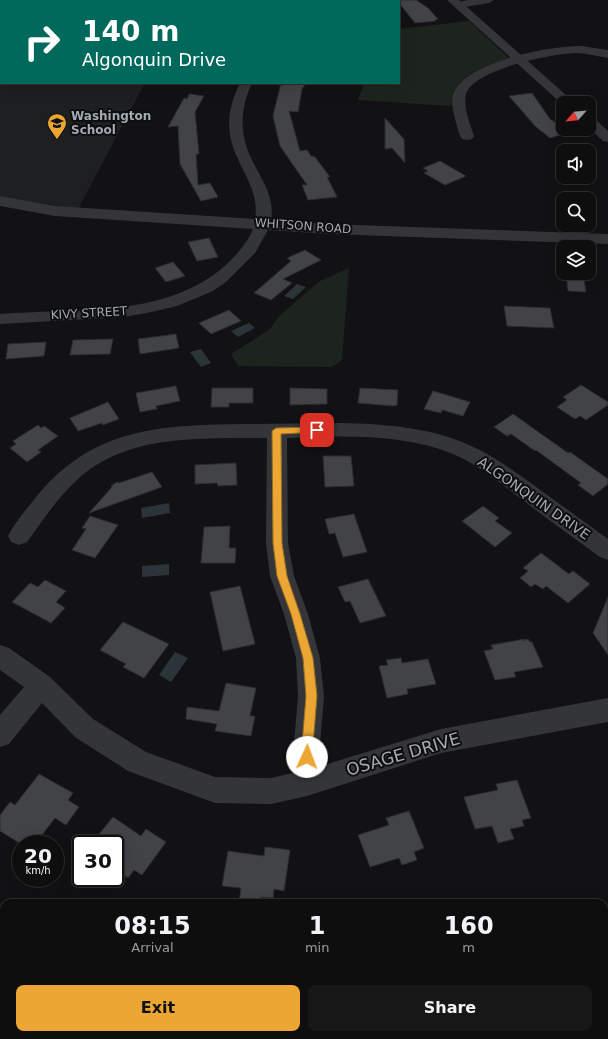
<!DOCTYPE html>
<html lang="en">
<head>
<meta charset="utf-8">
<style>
	:root { --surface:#0e0e0f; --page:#171718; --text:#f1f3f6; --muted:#9b9c9e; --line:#2e2e2f; --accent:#eba634 }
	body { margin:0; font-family:"DejaVu Sans",sans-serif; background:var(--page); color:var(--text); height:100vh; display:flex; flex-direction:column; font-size:15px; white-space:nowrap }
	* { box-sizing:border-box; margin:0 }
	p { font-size:13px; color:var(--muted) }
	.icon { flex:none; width:22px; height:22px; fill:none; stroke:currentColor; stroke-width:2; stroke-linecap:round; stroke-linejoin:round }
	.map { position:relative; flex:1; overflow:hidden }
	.side { position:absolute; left:0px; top:899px; width:608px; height:140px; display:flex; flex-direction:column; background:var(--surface); border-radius:12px 12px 0 0; box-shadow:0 4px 16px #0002,0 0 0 1px var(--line) }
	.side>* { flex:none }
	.guide { position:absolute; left:0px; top:0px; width:400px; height:84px; box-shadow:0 4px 16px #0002,0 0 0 1px var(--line); background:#00695c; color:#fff; overflow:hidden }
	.needle { width:26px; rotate:243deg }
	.controls { position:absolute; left:556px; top:96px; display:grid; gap:8px }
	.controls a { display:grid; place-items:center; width:40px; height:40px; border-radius:8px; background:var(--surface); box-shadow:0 4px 16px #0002,0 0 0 1px var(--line); font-size:20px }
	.speed { position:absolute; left:12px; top:835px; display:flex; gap:8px; font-size:20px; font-weight:700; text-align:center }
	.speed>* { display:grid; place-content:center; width:52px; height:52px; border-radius:50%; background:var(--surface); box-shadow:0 4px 16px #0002,0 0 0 1px var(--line); line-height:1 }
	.speed small { font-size:10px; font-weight:400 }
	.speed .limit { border:2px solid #111; border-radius:6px; background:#fff; color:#111 }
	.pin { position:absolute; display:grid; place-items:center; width:34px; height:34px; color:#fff; margin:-17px; border-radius:8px; box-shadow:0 2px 6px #0006 }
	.me { position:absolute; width:44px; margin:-22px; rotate:2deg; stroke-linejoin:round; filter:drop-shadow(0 0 3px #0008) }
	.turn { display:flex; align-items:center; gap:14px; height:84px; padding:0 16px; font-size:18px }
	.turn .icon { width:52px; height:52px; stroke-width:2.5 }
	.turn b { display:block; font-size:28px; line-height:34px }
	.eta { display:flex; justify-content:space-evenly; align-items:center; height:68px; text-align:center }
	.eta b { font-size:24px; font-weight:700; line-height:28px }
	.primary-button { display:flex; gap:8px; margin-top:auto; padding:8px 16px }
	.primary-button a { flex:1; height:46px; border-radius:8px; background:var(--accent); color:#111; font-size:16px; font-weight:700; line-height:46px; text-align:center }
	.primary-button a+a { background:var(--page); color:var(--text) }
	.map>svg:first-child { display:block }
</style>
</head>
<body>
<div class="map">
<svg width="608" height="1039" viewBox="0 0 608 1039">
	<rect width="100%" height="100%" fill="#121214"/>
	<path fill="#1e1f21" d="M0,26L1,83H145L78,209L0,197Z"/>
	<path fill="#1d241d" d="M469,21L509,58C490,65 463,72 453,93C452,97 452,102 451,106L358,100L364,83H399V29Z
		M349,268L342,360L332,367L238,366L231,354L269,330L280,315L320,281Z"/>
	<path fill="#2b3439" d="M297,284L306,287L293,299L284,296Z
		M249,323L255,328L238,337L231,331Z
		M201,349L211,363L201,367L190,352Z
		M169,503L170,513L142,518L141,508Z
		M169,564V575L142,577V566Z
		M175,652L188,658L171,682L159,675Z"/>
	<path fill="#414347" stroke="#2c2d30" d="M397,0H416L428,8L438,19L435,20L436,21L415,23L399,3V1Z
		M281,83L282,86L284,83H306L302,89L298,112L289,111L300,151L307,150L311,156L315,157L330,177H327L337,197L308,200L302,185H307L280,146L273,116Z
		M532,93L550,119L570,132L550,138L535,126L509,96Z
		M189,94L204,96L195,112L199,154H196L198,185L210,183L218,197L201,201L180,164L178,126L168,127L184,98L187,99Z
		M385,118L404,139L405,163L392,148L385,149Z
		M440,161L466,176L445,185L424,173L428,171L423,168Z
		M209,238L218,257L197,261L188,242Z
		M305,250L321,260L283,279L292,283L271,300L254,293L291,261L287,258Z
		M173,262L185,276L166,282L155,268Z
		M566,273H583L586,292L568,291Z
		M504,306L550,308L554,328L507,326Z
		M229,310L241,321L211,334L199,323Z
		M176,334L179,348L140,354L138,339Z
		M113,339L110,354L70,355L73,340Z
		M46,342L44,356L6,359L8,344Z
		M581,385L608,402V405L586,420L580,416L575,419L557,407L567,400L563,397Z
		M176,386L180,401L156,406L157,409L140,412L136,393Z
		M212,388H253V403H229V407H211Z
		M290,388L327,389V404L290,405Z
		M360,388L398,390L397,405L394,406L358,403Z
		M433,391L470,402L463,416L442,410L441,413L424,409Z
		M108,402L119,419L103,425L102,423L78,431L70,418Z
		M513,414L568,453L570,452L608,479V484L593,496L578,485L581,483L536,450L535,451L511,434L507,436L494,427Z
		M38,425L41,428L44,426L58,436L38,450L41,452L27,462L10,448L16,444L13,441Z
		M323,456H351L354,486L325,487Z
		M236,463L237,485L218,486L217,483L195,484V465Z
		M152,472L162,487L89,513L112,487L111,486L117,482L119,483Z
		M483,506L499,518L495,521L512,533L495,547L462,521Z
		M354,514L367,552L343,557L335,533L329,534L325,519Z
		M90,516L118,525L95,558L72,550L86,529L82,528Z
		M230,526L229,548H236L235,563H201L204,527Z
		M541,553L569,574L573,571L590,584L568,603L546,586L543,589L535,584L531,587L520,578L528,571L523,568Z
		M368,579L386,616L360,623L350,601L345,602L338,587Z
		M45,580L66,591L56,602L65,608L51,623L12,602L30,583L38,587Z
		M240,586L255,644L223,651L210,592Z
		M608,597V655L593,633Z
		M123,622L169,644L144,678L123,667L126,664L100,650Z
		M525,639L523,641L528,639L530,642H532L543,667L514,672L516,677L495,680L484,651L493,649L491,645Z
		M401,658L402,663L428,659L436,684L407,689L408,694L387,698L379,666L388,665L386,660Z
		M226,683L256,688L250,716H255L251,736L215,731L217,724L186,719L187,707L219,711Z
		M39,774L73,793L68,800L79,807L66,825L55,818L35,844H21L0,831V815L10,802L15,805Z
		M517,780L531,818L522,820L524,826L510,829L514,839L498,843L492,826L475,829L464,797L498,790L496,784Z
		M409,811L424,848L414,852L417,860L402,865L399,858L370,867L358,835L389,825L386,818Z
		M113,817L141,836L146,829L166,842L142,875L134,870L128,878L115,868V844H91Z
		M265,847L290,850L284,891L274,889L273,898L261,897L260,903H239L241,888L222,886L228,851L264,856Z"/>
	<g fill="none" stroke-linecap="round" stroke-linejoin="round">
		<path fill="#343539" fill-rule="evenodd" d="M251,0H261V1H251Z
			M468,0H494L489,3L458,8L452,5L454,3Z
			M581,46L608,50V58C597,56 586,53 575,53C551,54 474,69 466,94C463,108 470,123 474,136L472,139L467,140L462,139C458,133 457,125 455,119C453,110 450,100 454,92C468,61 550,46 581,46Z
			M240,83H252C240,109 239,134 252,160C262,180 275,197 271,220L329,224L608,234V244L329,234L268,230L255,253L226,282L213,291L177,306L147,313L123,317L0,324V314C76,308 168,319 228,263C238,253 247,243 253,229L55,216L0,206V196L55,206L255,219C259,196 247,179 238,159C225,133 227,109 240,83Z
			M341,423C384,424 429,427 469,445C495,456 516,473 539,489C562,506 585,522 608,539V560L600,557C575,539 549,520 524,501C501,484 479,465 453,454C401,433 342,436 287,438L288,543L294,576L308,614L320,658L324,696L320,744L321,766L441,729L608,698V722L441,753L307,796L271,804L215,803L128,771L75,737L42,703L9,744L0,747V715L24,687L0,670V645L9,648L50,677L93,719L146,752L215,777L271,778L293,773L294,744L298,696L296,658L284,614L270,576L266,543L267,438C203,439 129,433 78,479C58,497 43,520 27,542L19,545L11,542L8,536C14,524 24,512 33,501C91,426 162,425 249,424C280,424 310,423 341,423Z
			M604,1020H608V1039H576L578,1035H604Z"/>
		<path fill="#343539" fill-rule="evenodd" d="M447,0H459L575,103H563V105Z
			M589,117L594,118L608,131V142L603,141L589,128Z"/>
	</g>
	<path fill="#eba634" stroke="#996c22" d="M317,427L321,430L320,432L281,434L282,543L287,576L300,614L313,658L317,696L312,757L311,761L307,762L303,761L301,757L306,696L303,658L291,614L277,576L273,543L272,431L276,428Z"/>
	<defs>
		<g id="school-pin" transform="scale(1)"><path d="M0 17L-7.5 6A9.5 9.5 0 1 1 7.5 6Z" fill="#eba634" stroke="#0d0e0f"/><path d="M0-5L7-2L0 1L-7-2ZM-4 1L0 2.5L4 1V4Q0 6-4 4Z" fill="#111"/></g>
	</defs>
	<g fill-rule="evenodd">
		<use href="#school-pin" x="57" y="123"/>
	</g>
	<g text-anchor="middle" stroke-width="4" stroke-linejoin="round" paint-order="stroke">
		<g font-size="12" font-weight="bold" fill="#a4aab4" stroke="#0d0e0f" text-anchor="start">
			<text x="71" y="120">Washington<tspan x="71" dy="14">School</tspan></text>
		</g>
		<g font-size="12" fill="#a4aab4" stroke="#0d0e0f">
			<text transform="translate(303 226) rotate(4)" y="4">WHITSON ROAD</text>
			<text transform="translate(89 313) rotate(-3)" y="4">KIVY STREET</text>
		</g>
		<g font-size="14" fill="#a4aab4" stroke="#0d0e0f">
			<text transform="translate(534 498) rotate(35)" y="5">ALGONQUIN DRIVE</text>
		</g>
		<g font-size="17" fill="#a4aab4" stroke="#0d0e0f">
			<text transform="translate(403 754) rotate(-16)" y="6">OSAGE DRIVE</text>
		</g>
	</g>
</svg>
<div class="controls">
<a><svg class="needle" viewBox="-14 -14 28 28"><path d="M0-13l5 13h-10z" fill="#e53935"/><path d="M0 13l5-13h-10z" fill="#9b9c9e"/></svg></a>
<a><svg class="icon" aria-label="sound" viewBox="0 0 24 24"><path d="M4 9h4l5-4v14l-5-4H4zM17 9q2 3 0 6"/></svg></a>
<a><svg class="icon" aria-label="search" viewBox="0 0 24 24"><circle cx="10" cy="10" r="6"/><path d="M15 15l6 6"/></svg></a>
<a><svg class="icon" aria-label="layers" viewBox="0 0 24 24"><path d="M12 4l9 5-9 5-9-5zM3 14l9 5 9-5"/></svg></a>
</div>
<div class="speed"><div>20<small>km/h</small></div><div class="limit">30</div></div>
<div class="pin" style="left:317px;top:430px;background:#d93025"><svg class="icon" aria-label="arrive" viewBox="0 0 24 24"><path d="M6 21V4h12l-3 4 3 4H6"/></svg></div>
<svg class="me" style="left:307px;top:757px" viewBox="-20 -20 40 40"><circle r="19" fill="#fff"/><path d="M0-13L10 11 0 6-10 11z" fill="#eba634"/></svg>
<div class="guide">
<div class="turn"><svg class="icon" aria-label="right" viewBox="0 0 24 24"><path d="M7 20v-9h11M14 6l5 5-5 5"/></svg><div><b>140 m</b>Algonquin Drive</div></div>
</div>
<section class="side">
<div class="eta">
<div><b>08:15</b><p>Arrival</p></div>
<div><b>1</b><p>min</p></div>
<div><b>160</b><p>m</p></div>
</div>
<div class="primary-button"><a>Exit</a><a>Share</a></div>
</section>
</div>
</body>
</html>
